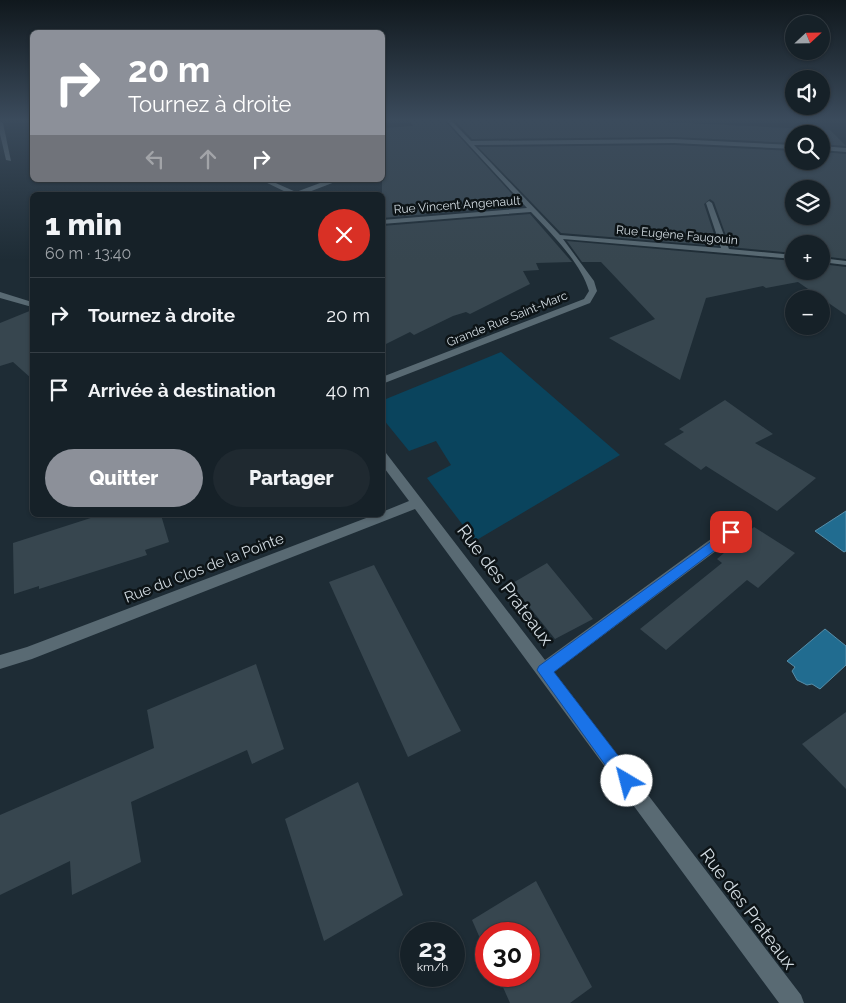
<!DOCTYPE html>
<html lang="fr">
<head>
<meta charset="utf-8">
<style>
	:root { --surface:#162128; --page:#1f2930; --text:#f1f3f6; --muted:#9ea3a8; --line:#353e45; --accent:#8c9099 }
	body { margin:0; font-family:Raleway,sans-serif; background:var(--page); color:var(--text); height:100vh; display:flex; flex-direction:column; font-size:19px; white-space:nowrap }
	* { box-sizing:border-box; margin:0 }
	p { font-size:16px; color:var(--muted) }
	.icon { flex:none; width:28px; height:28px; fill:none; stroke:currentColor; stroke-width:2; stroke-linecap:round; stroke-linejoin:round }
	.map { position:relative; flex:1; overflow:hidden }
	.side { position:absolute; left:30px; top:192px; width:355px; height:325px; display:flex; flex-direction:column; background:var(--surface); border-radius:8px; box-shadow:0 1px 4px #0004,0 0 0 1px var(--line) }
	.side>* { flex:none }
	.banner { position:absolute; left:30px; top:30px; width:355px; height:152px; border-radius:8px; box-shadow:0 1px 4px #0004,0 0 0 1px var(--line); background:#8c9099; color:#fff; overflow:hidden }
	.needle { width:32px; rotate:68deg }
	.buttons { position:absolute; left:785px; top:15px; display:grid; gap:10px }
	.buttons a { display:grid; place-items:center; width:45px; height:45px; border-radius:50%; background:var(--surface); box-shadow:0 1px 4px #0004,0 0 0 1px var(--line); font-size:25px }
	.speed { position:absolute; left:400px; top:922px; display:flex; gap:10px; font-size:25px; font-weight:700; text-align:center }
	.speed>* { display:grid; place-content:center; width:65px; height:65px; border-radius:50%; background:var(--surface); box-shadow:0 1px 4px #0004,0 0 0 1px var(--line); line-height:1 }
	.speed small { font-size:12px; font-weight:400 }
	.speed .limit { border:8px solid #d22; background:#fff; color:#111 }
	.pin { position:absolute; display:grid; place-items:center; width:42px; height:42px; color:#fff; margin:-21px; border-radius:10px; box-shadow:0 2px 8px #0006 }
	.me { position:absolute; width:55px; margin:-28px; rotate:323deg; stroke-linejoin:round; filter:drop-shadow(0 0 4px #0008) }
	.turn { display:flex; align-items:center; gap:18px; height:105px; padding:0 15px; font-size:22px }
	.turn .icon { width:65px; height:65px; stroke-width:2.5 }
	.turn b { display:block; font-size:35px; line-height:42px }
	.lanes { display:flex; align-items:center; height:48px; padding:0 15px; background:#0003; justify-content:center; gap:25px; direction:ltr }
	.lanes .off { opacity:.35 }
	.round { display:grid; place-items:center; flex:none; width:52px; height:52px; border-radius:26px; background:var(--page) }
	.summary { display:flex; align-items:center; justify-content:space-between; height:85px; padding:0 15px }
	h1 { font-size:30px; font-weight:800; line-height:38px }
	.action { display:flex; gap:10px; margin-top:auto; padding:10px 15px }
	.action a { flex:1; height:58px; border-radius:30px; background:var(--accent); color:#fff; font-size:20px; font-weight:800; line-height:58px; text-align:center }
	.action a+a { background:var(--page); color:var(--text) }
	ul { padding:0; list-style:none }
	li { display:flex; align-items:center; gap:15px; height:75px; padding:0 15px; border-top:1px solid var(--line) }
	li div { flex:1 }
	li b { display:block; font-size:19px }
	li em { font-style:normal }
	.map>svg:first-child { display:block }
</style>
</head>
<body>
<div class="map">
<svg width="846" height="1003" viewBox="0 0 846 1003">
	<rect width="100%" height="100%" fill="#1e2c35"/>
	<path fill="#0a445d" d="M501,352L620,455L475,541L427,478L451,465L436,441L409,451L383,419L386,399Z"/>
	<path fill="#216c90" stroke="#568da8" d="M846,511V551L844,552L815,531Z
		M825,629L846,646V665L820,689L812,684L807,685L797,680L792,671L795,667L787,661Z"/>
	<path fill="#37464f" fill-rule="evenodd" d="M408,119H443L523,206L382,218V128L413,126Z
		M453,119L664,120L666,122L830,130L846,146L821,144V134H794V143L674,137L472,139Z
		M674,145L794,151V161H821V152L846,154V259L821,256V244H794V253L730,247L714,202L710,199L704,204L718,246L561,233L478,147ZM794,189H821V216H794Z
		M530,214L572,262L536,263L539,270L523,271L530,284L470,314L466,312L453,316L414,335L410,332L382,346V226Z
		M567,241L794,261V271H821V264L846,267V315L798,282L766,288L763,286L706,298L680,380L609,338L655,319L601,262H582Z
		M32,310V379L13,362L0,366V323Z
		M725,400L773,434L755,443L816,478L777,511L706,466L701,470L664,444L684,432L679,429Z
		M100,515H161L169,542L145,550L147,555L39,589V586L14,594L13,543Z
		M754,527L795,553L758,588L747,580L666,650L640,629L722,563L717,559Z
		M547,563L593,619L555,639L511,584Z
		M374,565L461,731L408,757L329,582Z
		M256,664L284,749L252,764L247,750L131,802L141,862L72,895L70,861L0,895V815L154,748L147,710Z
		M846,712V789L802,744Z
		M358,782L403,895L324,941L285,819Z
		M536,881L592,987L570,1003H510L498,976H529V934H486V952L472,920Z"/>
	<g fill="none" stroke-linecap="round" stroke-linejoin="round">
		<path fill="#596a73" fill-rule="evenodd" d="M445,119H450L471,141L674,139L794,145V149L674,143L474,145L560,235L721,248L706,203L709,201L712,203L729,249L794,255V259L563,239L594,281L597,291L590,303L382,384V377L584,299L589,291C581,263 551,233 531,212L382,224V220L527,208Z
			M0,121L3,123L11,161L6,160L0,134Z
			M821,146L846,148V152L821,150Z
			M261,180H269L296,192L328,180H334L335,182L301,195H292Z
			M821,258L846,261V265L821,262Z
			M0,292L32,302V307L0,298Z
			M382,452L386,453L545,660L726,528H736L738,532L736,536L554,672L801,995L804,1003H779L415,509L32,659L0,669V655L27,647L374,515H382V512L409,501L382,465Z"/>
	</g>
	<linearGradient id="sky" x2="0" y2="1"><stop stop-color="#10181d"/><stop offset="0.46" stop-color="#3b4b5c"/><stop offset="1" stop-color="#3b4b5c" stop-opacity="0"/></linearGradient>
	<rect width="846" height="260" fill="url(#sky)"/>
	<path fill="#1a73e8" stroke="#114b97" d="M731,527L735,529L737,532L735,535L554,672L633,775L635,781L633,787L627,789L621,787L537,670L539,666Z"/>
	<g text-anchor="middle" stroke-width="5" stroke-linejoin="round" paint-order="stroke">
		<g font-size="12" fill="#d2dbe1" stroke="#0d1417">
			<text transform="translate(457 205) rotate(-4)" y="4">Rue Vincent Angenault</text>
			<text transform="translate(677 235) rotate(5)" y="4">Rue Eugène Faugouin</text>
			<text transform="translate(507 319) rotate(-22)" y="4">Grande Rue Saint-Marc</text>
		</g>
		<g font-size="15" fill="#d2dbe1" stroke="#0d1417">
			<text transform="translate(204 568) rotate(-21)" y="5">Rue du Clos de la Pointe</text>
		</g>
		<g font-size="18" fill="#d2dbe1" stroke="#0d1417">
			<text transform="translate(505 585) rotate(53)" y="6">Rue des Prateaux</text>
			<text transform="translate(748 909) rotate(53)" y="6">Rue des Prateaux</text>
		</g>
	</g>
</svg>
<div class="buttons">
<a><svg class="needle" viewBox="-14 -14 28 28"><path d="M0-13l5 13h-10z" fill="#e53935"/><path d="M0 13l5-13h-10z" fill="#9ea3a8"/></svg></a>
<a><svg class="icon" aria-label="sound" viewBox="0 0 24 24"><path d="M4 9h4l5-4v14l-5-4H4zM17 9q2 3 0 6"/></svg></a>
<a><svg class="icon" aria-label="search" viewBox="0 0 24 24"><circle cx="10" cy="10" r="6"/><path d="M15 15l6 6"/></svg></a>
<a><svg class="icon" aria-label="layers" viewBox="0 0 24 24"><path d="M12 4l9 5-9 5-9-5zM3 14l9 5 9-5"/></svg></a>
<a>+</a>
<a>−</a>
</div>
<div class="speed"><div>23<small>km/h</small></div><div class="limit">30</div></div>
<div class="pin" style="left:731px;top:532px;background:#d93025"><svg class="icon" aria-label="arrive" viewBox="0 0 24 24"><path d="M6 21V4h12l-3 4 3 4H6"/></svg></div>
<svg class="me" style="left:627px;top:781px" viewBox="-20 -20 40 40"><circle r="19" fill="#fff"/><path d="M0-13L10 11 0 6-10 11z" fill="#1a73e8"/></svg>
<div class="banner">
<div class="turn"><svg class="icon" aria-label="right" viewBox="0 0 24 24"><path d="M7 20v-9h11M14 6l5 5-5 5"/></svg><div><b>20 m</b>Tournez à droite</div></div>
<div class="lanes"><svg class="icon off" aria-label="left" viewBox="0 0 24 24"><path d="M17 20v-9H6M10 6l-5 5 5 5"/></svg><svg class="icon off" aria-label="ahead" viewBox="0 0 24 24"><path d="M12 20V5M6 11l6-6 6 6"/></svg><svg class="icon" aria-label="right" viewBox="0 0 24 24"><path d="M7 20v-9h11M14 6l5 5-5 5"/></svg></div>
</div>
<section class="side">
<div class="summary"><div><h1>1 min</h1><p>60 m · 13:40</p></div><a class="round" style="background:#d93025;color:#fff"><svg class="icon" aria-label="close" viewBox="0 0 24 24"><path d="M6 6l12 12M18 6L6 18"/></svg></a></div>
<ul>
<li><svg class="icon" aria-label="right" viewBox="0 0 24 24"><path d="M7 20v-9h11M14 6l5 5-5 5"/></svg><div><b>Tournez à droite</b></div><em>20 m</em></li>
<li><svg class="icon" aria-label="arrive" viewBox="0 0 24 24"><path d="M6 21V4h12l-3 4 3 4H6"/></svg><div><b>Arrivée à destination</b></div><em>40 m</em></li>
</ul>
<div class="action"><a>Quitter</a><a>Partager</a></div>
</section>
</div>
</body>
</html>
